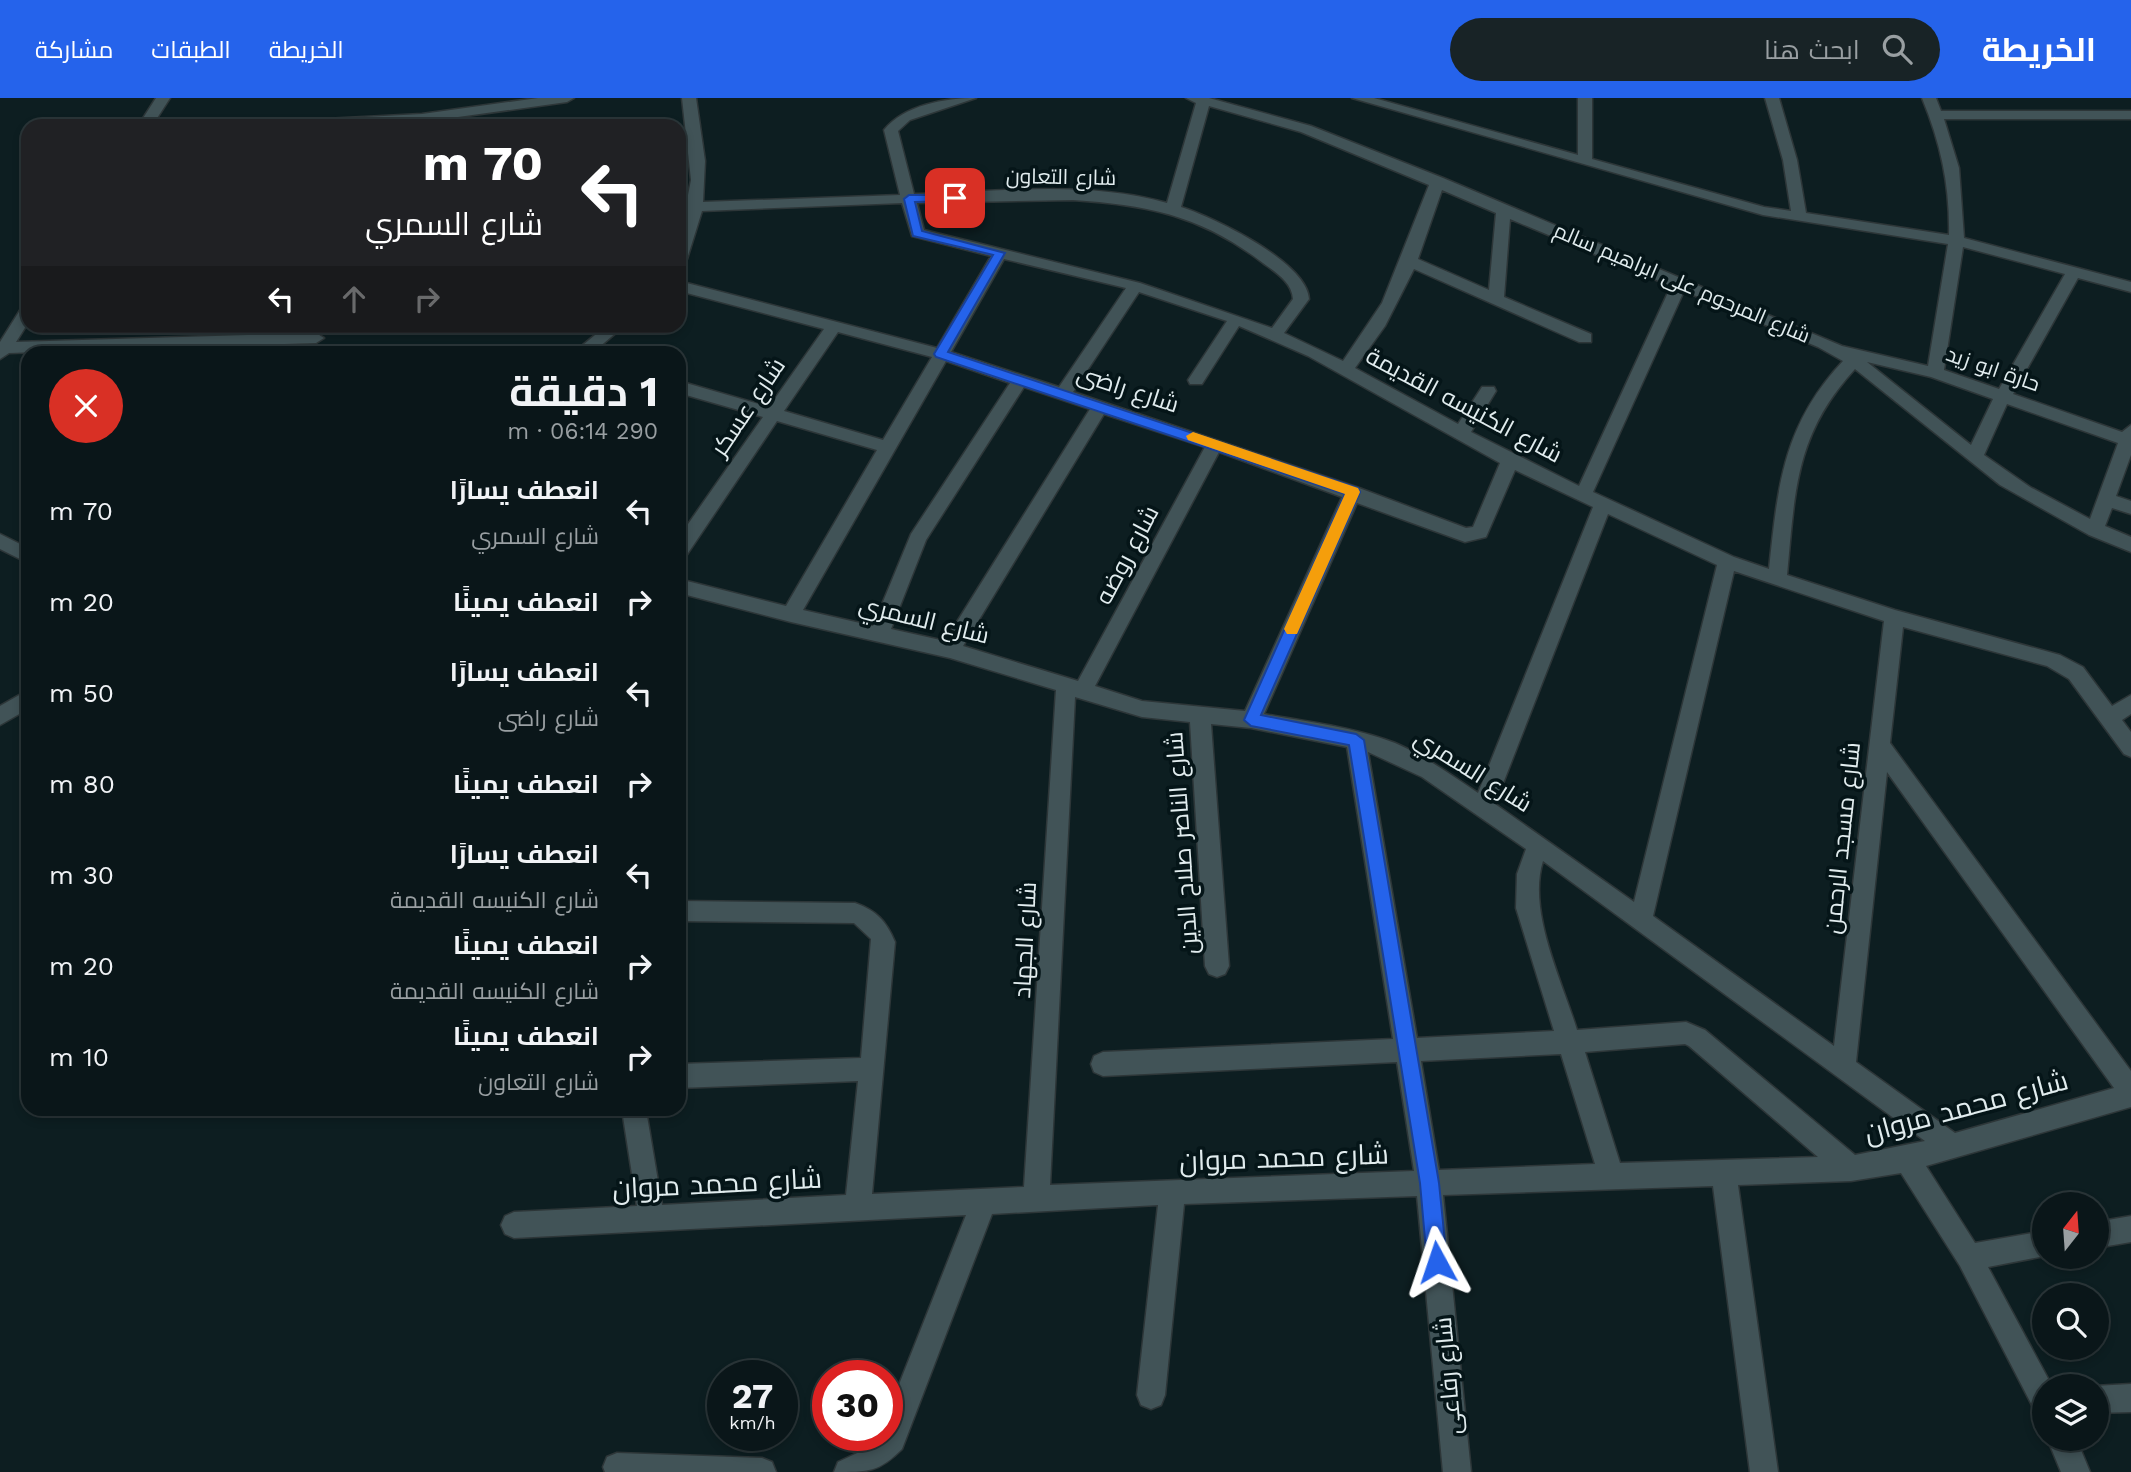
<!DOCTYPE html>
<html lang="ar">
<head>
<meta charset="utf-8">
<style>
	:root { --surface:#0a1619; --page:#182326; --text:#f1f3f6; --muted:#999fa2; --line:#2a3538; --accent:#2563eb }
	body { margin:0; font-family:"Work Sans",Cairo,sans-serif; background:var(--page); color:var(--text); direction:rtl; height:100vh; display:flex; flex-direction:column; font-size:26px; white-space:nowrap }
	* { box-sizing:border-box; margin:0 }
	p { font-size:23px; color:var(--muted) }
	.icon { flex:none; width:38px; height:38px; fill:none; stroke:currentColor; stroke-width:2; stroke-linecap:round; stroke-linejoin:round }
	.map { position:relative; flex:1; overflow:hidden; direction:ltr }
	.side { position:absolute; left:21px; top:248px; width:665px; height:770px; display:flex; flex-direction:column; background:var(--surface); border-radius:21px; box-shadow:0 4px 10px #0003,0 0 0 2px var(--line); direction:rtl }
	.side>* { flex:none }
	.hud { position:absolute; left:21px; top:21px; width:665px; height:214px; border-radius:21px; box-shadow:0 4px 10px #0003,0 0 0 2px var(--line); direction:rtl; background:#202124; color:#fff; overflow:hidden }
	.needle { width:46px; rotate:17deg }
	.tools { position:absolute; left:2032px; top:1094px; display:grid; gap:14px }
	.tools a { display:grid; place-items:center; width:77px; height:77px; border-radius:50%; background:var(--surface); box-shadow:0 4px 10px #0003,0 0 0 2px var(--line); font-size:35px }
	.speed { position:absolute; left:707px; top:1262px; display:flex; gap:14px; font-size:35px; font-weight:700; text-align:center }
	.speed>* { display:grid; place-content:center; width:91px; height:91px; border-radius:50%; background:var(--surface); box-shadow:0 4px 10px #0003,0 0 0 2px var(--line); line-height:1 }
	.speed small { font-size:18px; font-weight:400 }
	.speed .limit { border:10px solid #d22; background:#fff; color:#111 }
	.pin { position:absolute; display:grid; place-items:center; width:60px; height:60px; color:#fff; margin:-30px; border-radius:14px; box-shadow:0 4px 10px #0006 }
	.me { position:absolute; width:77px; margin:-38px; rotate:355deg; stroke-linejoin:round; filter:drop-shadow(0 0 5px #0008) }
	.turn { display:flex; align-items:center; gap:24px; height:147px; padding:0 28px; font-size:32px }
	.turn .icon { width:91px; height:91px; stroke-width:2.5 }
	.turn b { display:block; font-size:49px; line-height:60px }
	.lanes { display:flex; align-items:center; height:66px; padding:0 28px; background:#0003; justify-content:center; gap:35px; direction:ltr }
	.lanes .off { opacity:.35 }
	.round { display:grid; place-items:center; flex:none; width:74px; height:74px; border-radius:37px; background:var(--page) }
	.head { display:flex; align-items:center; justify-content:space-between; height:119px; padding:0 28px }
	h1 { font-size:42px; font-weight:700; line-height:52px }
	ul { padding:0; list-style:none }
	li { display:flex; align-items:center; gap:21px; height:91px; padding:0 28px }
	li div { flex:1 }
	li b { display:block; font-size:26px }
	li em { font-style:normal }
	header { display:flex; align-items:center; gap:42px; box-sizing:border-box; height:98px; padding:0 35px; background:var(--accent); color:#fff }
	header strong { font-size:33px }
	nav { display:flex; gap:38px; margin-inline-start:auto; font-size:24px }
	.search { width:490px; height:63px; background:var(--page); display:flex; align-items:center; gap:18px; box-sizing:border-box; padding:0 24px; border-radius:38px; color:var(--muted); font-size:26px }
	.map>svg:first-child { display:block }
</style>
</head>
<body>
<header>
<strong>الخريطة</strong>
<div class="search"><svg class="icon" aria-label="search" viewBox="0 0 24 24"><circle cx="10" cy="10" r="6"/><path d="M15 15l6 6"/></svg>ابحث هنا</div>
<nav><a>الخريطة</a><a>الطبقات</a><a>مشاركة</a></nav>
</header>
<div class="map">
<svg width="2131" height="1374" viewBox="0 0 2131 1374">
	<rect width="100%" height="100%" fill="#0d1e21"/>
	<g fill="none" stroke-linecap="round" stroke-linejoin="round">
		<g stroke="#2d3638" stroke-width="3">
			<path id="street" d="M156,0H170L152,28H138Z
				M538,0H574L567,4L422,24L261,28L268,24L422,16Z
				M682,0H696L705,63L703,104L900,97L884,32C904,7 945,0 976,0L910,22L898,33L914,96C997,94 1087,82 1167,105L1196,5L1186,0H1209L1311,28L1443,80L1842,248L1928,268L1948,146L1763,117L1352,0H1374L1578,57V0H1592V61L1764,109L1791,113L1783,62L1765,0H1779L1797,62L1806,115L1949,137C1950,88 1941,46 1922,0H1936L1941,13H2131V21H1944L1959,70L1964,140L2131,184V194L2078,180L2013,296L2122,334L2131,327V357L2116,398L2131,403V416L2112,410L2105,428L2131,439V454L2089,437L2000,387L1855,271C1795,336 1795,393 1787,477L1895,512L2060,557L2083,569L2112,608L2131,597V616L2122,622L2131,634V659L2124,656L2069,581L2047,568L1903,529L1890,645L2131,973V1009L1926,1068L1975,1145L2044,1133L2045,1158L1988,1169L2052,1288H2044V1315L2034,1311L1960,1168L1901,1075L1851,1083L1738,1087L1778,1374H1750L1713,1088L1443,1097L1471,1374H1443L1417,1098L1184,1106L1165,1297L1161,1307L1151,1311L1141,1307L1137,1297L1158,1107L992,1116L902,1351C879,1374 869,1374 834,1374L838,1364L868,1350L878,1337H887V1317L966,1117L514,1140L505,1136L501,1127L505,1118L514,1114L637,1108L622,1012H646L662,1107L846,1097L858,983L679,990V966L861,960L871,841L854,825L679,823V803L855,805C877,813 886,823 895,844L872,1096L1024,1089L1056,592L950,560L791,524L679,495V481L786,508L877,352L777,323L686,458L679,460V439L763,319L679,295V283L769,309L824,231L679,193V183L937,250L991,158L912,138L902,105L702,113L687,161L679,166V142L691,82ZM1209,8L1301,34L1429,87L1382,205L1343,263L1284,235L1309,201C1307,164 1213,119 1181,109ZM1442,92L1496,115L1489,192L1418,161ZM1073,102C1149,107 1202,118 1263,165C1275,174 1292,184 1293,201L1272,230L1140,185L924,132L917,105ZM1510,121L1671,188L1579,388L1471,334L1496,293L1494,289H1482L1458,326L1355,270L1385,228L1414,171L1579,244H1591V236L1504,199ZM1963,149L2065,176L1999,291L1944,272ZM1004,161L1126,190L1059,289L951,254ZM1684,193L1818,249L1843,263C1783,327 1778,387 1769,471L1734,459L1593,394ZM1139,194L1227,223L1188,282L1190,286H1202L1239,228L1308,258L1500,365L1473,429L1466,430L1359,390L1073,294ZM838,234L932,259L883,342L784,313ZM946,263L1010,285L911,436L873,528L803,512ZM1867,264L1931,279L1993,301L1971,347ZM1024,289L1090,311L945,543L891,531L926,442ZM2007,306L2118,345L2090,421L2030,389L1984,357ZM1104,316L1205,349L1078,583L963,548ZM1219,354L1342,399L1245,613L1142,603L1095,588ZM1515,372L1593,409L1478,695C1451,677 1425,658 1395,645C1354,629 1307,624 1264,616L1357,405L1465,444L1486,439ZM1608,416L1717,467L1634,804L1495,706ZM1734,473L1884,523L1834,948L1653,818ZM1075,599L1142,619L1190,624L1205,868L1209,876L1217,879L1225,876L1229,868L1211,626L1251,630L1347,649L1393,941L1103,954L1094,958L1091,966L1094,974L1103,978L1397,964L1414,1073L1050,1087ZM1368,654L1422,679L1526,751L1517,776L1516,810L1554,933L1417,940ZM1887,674L2114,990L1955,1035L1856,964ZM1543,763L1925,1043L1855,1057L1705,932L1686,924L1577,932C1562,883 1527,813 1543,763ZM1685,946L1689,948L1818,1059L1620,1065L1585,954ZM1561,956L1595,1066L1439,1072L1421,963Z
				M28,208V225L16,244L316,235L324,240L316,245L9,255L0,261V244L22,209Z
				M606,228H624L591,256H572Z
				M0,436L28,450V465L0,451Z
				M28,592V611L0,627V608Z
				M2131,1118V1144L2096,1150V1124Z
				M2131,1286V1314L2096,1315V1288H2094Z
				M2047,1340H2076L2090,1374H2061Z
				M617,1355L762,1360L772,1364L776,1374H605L603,1369L607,1359Z"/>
		</g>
		<use href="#street" fill="#415357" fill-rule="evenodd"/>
	</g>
	<path fill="#2563eb" stroke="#184099" stroke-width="2" d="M909,97H959V102L955,103L915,104L922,133L1005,155L948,254L1358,390L1360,394L1261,617L1356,636L1364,642L1439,1085L1447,1164L1444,1171L1437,1174L1430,1171L1427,1164L1420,1085L1349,647L1251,628L1244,622L1345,396L936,259L934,256L993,157L913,138L904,101Z"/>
	<path fill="#f59e0b" d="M1193,334L1358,390L1360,394L1297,536H1287L1284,531L1345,396L1188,342L1186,338Z"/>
	<g text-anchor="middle" stroke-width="7" stroke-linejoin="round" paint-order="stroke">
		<g font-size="21" fill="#e1ecee" stroke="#051518">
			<text transform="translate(1061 79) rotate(1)" y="7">شارع التعاون</text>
			<text transform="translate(1682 185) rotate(23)" y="7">شارع المرحوم على ابراهيم سالم</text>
			<text transform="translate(1993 271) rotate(19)" y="7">حارة ابو زيد</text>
		</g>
		<g font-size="24" fill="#e1ecee" stroke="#051518">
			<text transform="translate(1128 291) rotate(18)" y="8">شارع راضى</text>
			<text transform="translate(1464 307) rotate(28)" y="8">شارع الكنيسه القديمة</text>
			<text transform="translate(748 309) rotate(-56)" y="8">شارع عسكر</text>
			<text transform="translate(1127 457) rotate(-62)" y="8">شارع روضه</text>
			<text transform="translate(924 522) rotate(14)" y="8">شارع السمري</text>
			<text transform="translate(1473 673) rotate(32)" y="8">شارع السمري</text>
			<text transform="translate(1842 740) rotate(-84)" y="8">شارع مسجد الرحمن</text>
			<text transform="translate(1182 745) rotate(-94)" y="8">شارع الناصر صلاح الدين</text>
			<text transform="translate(1025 842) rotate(-87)" y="8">شارع الجهاد</text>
			<text transform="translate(1448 1278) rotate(-95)" y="8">شارع رفاعى</text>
		</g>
		<g font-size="28" fill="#e1ecee" stroke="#051518">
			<text transform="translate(1966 1008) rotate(-15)" y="10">شارع محمد مروان</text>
			<text transform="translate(1284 1059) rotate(-2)" y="10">شارع محمد مروان</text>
			<text transform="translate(717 1085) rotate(-3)" y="10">شارع محمد مروان</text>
		</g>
	</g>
</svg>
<div class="tools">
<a><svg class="needle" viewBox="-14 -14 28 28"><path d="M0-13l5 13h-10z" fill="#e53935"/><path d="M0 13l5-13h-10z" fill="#999fa2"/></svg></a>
<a><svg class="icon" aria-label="search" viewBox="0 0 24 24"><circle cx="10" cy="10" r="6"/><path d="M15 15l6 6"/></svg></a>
<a><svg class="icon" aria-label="layers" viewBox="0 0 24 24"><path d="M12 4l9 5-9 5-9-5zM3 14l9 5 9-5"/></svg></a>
</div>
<div class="speed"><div>27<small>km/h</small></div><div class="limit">30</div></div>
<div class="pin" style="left:955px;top:100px;background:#d93025"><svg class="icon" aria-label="arrive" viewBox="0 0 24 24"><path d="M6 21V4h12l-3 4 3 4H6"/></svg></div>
<svg class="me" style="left:1437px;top:1164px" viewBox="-20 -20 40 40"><path d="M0-17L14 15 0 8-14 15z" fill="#2563eb" stroke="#fff" stroke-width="4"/></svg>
<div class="hud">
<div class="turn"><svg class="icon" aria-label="left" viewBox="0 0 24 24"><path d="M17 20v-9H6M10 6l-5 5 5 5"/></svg><div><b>70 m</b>شارع السمري</div></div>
<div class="lanes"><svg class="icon" aria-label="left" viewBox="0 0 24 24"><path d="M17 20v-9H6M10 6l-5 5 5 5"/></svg><svg class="icon off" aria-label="ahead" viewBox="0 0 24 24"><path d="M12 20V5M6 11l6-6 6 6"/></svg><svg class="icon off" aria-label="right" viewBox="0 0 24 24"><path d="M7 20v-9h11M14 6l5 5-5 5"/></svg></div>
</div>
<section class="side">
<div class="head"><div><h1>1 دقيقة</h1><p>290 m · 06:14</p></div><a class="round" style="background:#d93025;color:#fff"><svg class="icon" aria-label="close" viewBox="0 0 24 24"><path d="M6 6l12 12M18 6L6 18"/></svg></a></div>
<ul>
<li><svg class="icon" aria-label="left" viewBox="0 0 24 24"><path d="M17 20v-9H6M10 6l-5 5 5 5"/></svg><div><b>انعطف يسارًا</b><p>شارع السمري</p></div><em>70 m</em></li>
<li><svg class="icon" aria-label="right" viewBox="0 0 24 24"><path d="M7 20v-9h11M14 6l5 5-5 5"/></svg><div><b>انعطف يمينًا</b></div><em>20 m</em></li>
<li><svg class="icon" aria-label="left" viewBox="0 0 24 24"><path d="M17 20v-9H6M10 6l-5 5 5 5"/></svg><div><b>انعطف يسارًا</b><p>شارع راضى</p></div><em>50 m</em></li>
<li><svg class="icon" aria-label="right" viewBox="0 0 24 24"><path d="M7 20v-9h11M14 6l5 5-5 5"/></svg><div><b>انعطف يمينًا</b></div><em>80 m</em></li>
<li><svg class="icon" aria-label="left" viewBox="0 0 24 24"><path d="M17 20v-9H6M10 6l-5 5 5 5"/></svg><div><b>انعطف يسارًا</b><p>شارع الكنيسه القديمة</p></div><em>30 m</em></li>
<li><svg class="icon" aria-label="right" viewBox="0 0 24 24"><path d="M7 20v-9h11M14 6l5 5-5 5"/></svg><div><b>انعطف يمينًا</b><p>شارع الكنيسه القديمة</p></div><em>20 m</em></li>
<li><svg class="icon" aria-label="right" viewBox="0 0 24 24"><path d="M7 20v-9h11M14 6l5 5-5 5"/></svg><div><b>انعطف يمينًا</b><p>شارع التعاون</p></div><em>10 m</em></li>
</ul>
</section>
</div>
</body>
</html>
